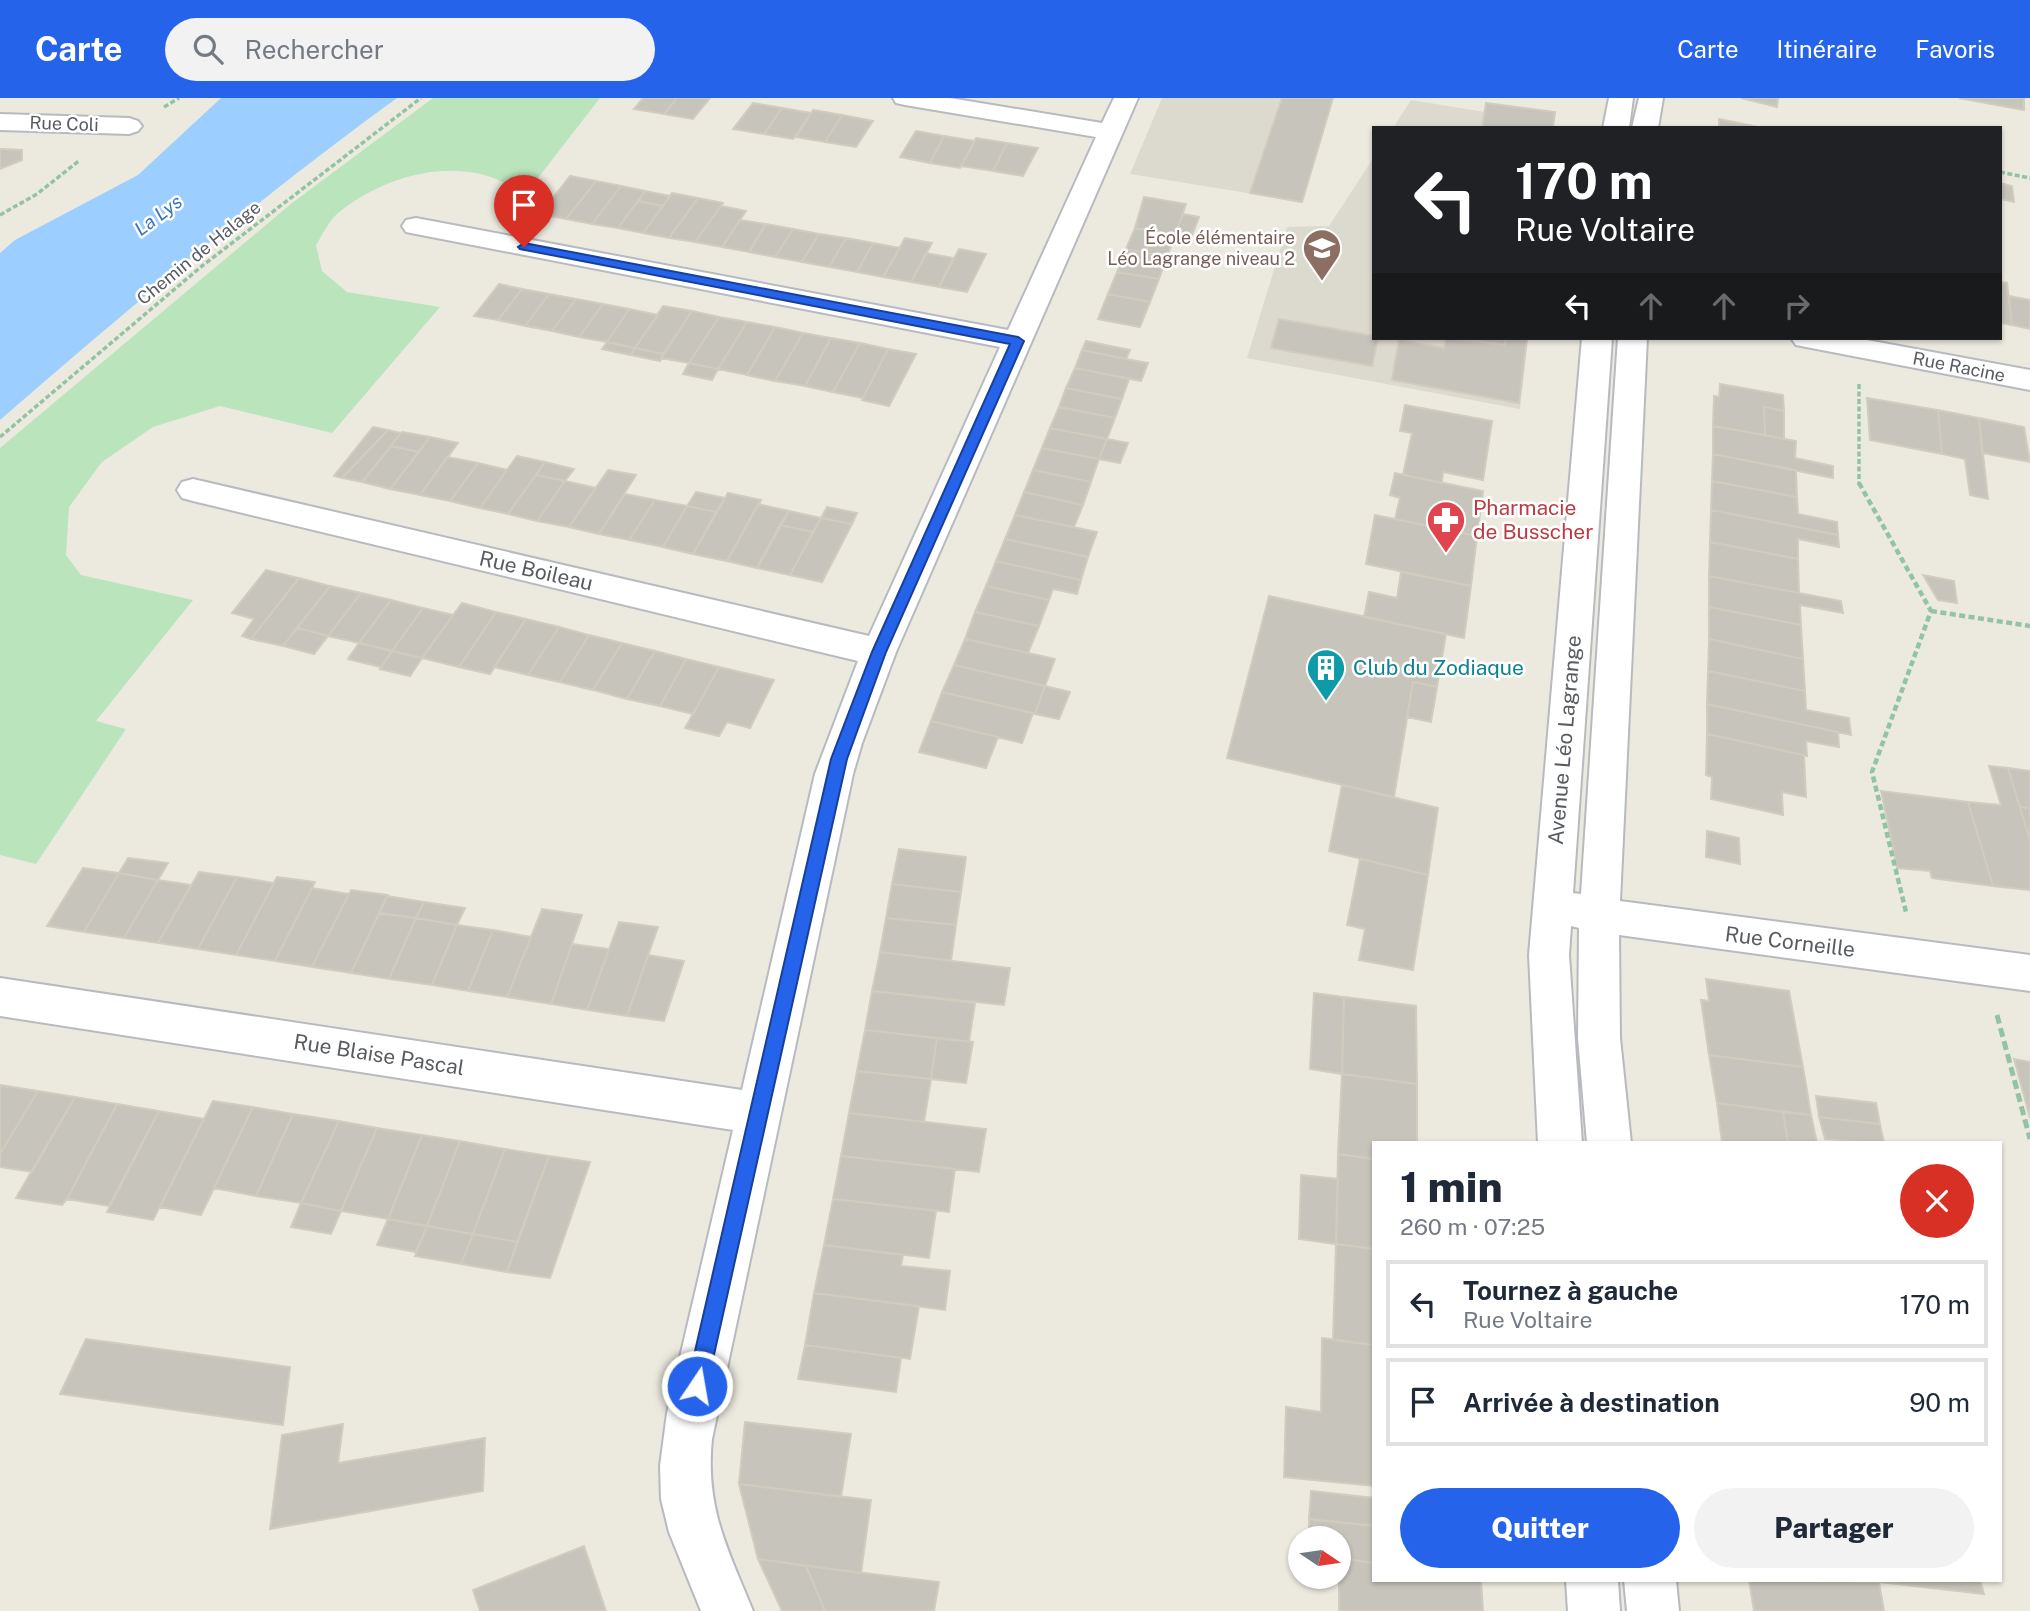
<!DOCTYPE html>
<html lang="fr">
<head>
<meta charset="utf-8">
<style>
	:root { --surface:#fff; --page:#f2f2f3; --text:#1f2937; --muted:#747a83; --line:#e0e1e3; --accent:#2563eb }
	body { margin:0; font-family:"Public Sans",sans-serif; background:var(--page); color:var(--text); height:100vh; display:flex; flex-direction:column; font-size:26px; white-space:nowrap }
	* { box-sizing:border-box; margin:0 }
	p { font-size:23px; color:var(--muted) }
	.icon { flex:none; width:38px; height:38px; fill:none; stroke:currentColor; stroke-width:2; stroke-linecap:round; stroke-linejoin:round }
	.map { position:relative; flex:1; overflow:hidden }
	.details { position:absolute; left:1372px; top:1043px; width:630px; height:441px; display:flex; flex-direction:column; background:var(--surface); border-radius:0px; box-shadow:0 2px 5px #0004 }
	.details>* { flex:none }
	.hud { position:absolute; left:1372px; top:28px; width:630px; height:214px; border-radius:0px; box-shadow:0 2px 5px #0004; background:#202124; color:#fff; overflow:hidden }
	.needle { width:46px; rotate:103deg }
	.buttons { position:absolute; left:1288px; top:1428px; display:grid; gap:14px }
	.buttons a { display:grid; place-items:center; width:63px; height:63px; border-radius:50%; background:var(--surface); box-shadow:0 2px 5px #0004; font-size:35px }
	.pin { position:absolute; display:grid; place-items:center; width:60px; height:60px; color:#fff; margin:-72px -30px; border-radius:50% 50% 50% 0; rotate:-45deg; box-shadow:0 0 7px #0007 }
	.pin .icon { rotate:45deg }
	.me { position:absolute; width:77px; margin:-38px; rotate:12deg; stroke-linejoin:round; filter:drop-shadow(0 0 5px #0008) }
	.turn { display:flex; align-items:center; gap:24px; height:147px; padding:0 28px; font-size:32px }
	.turn .icon { width:91px; height:91px; stroke-width:2.5 }
	.turn b { display:block; font-size:49px; line-height:60px }
	.lanes { display:flex; align-items:center; height:66px; padding:0 28px; background:#0003; justify-content:center; gap:35px; direction:ltr }
	.lanes .off { opacity:.35 }
	.round { display:grid; place-items:center; flex:none; width:74px; height:74px; border-radius:37px; background:var(--page) }
	.headline { display:flex; align-items:center; justify-content:space-between; height:119px; padding:0 28px }
	h1 { font-size:42px; font-weight:800; line-height:52px }
	.button { display:flex; gap:14px; margin-top:auto; padding:14px 28px }
	.button a { flex:1; height:80px; border-radius:42px; background:var(--accent); color:#fff; font-size:28px; font-weight:800; line-height:80px; text-align:center }
	.button a+a { background:var(--page); color:var(--text) }
	ul { padding:0; list-style:none }
	li { display:flex; align-items:center; gap:21px; height:88px; margin:0 14px 10px; padding:0 14px; border:4px solid var(--line); border-radius:0px }
	li div { flex:1 }
	li b { display:block; font-size:26px }
	li em { font-style:normal }
	header { display:flex; align-items:center; gap:42px; box-sizing:border-box; height:98px; padding:0 35px; background:var(--accent); color:#fff }
	header strong { font-size:33px }
	nav { display:flex; gap:38px; margin-inline-start:auto; font-size:24px }
	.search { width:490px; height:63px; background:var(--page); display:flex; align-items:center; gap:18px; box-sizing:border-box; padding:0 24px; border-radius:38px; color:var(--muted); font-size:26px }
	.map>svg:first-child { display:block }
</style>
</head>
<body>
<header>
<strong>Carte</strong>
<div class="search"><svg class="icon" aria-label="search" viewBox="0 0 24 24"><circle cx="10" cy="10" r="6"/><path d="M15 15l6 6"/></svg>Rechercher</div>
<nav><a>Carte</a><a>Itinéraire</a><a>Favoris</a></nav>
</header>
<div class="map">
<svg width="2030" height="1513" viewBox="0 0 2030 1513">
	<rect width="100%" height="100%" fill="#eceadf"/>
	<path fill="#dcd9ce" d="M1162,0H1333L1302,104L1130,76Z
		M1411,2L1485,14L1553,30H1393Z
		M1374,59V240H1528L1520,311L1247,260L1287,129L1329,128Z"/>
	<path fill="#bae5bc" d="M433,0H600L524,98C471,52 385,75 337,116C328,124 322,138 316,147L322,173L347,194L440,209L332,335L220,308L153,329L102,364L69,409L66,457L81,477L193,502L96,623L126,631L36,766L0,757V350L292,105Z"/>
	<path fill="#9ccfff" d="M221,0H397C259,100 129,210 0,322V155L15,142L138,77Z"/>
	<path fill="#c7c4bc" stroke="#d1ccbd" stroke-width="2" d="M643,0H677L664,16L634,11Z
		M677,0H710L693,21L664,16Z
		M1282,0H1333L1302,104L1250,95Z
		M1741,0H1778L1777,9Z
		M1959,0H2024V12Z
		M753,5L782,10L764,36L733,31Z
		M1486,5L1555,14L1553,30H1482Z
		M782,10L811,15L793,41L764,36Z
		M813,12L842,17L825,44L796,39Z
		M842,17L873,23L856,49L825,44Z
		M1719,21L1763,30H1713L1719,29Z
		M916,33L944,38L930,65L900,59Z
		M944,38L975,43L960,70L930,65Z
		M976,40L1007,45L993,73L961,68Z
		M1007,45L1038,50L1023,78L993,73Z
		M0,51L22,52V62L0,71Z
		M570,78L596,83L566,121L540,116Z
		M596,83L621,88L592,126L566,121Z
		M2000,85L2012,88L2014,104L2000,101Z
		M621,88L645,93L618,130L592,126Z
		M645,93L670,98L663,108L638,103Z
		M672,95L698,100L669,140L643,135Z
		M1144,99L1186,106L1175,137L1135,130Z
		M698,100L723,105L695,144L669,140Z
		M638,103L663,108L643,135L618,130Z
		M721,108L746,113L722,149L695,144Z
		M1183,116L1199,119L1191,140L1175,137Z
		M740,122L766,126L749,154L722,149Z
		M766,126L793,131L775,159L749,154Z
		M1135,130L1175,137L1167,159L1126,151Z
		M793,131L819,136L802,164L775,159Z
		M819,136L846,140L829,169L802,164Z
		M846,140L873,145L857,174L829,169Z
		M905,140L932,145L911,184L883,179Z
		M873,145L900,150L883,179L857,174Z
		M959,151L986,156L967,194L939,189Z
		M1126,151L1167,159L1159,181L1117,174Z
		M926,155L953,160L939,189L911,184Z
		M1117,174L1159,181L1150,204L1108,196Z
		M2000,184L2007,185L2012,227L2000,225Z
		M499,186L522,191L498,222L474,218Z
		M522,191L549,196L525,228L498,222Z
		M549,196L576,201L552,233L525,228Z
		M1108,196L1150,204L1140,229L1098,221Z
		M2009,198L2030,202V231L2012,227Z
		M576,201L603,206L579,239L552,233Z
		M603,206L629,211L607,244L579,239Z
		M663,208L692,213L664,256L635,250Z
		M629,211L658,217L635,250L607,244Z
		M692,213L719,219L689,265L661,260Z
		M719,219L747,224L718,271L689,265Z
		M1279,221L1374,238L1378,240L1372,268L1271,250Z
		M747,224L775,229L747,277L718,271Z
		M775,229L803,235L775,283L747,277Z
		M803,235L831,240L805,288L775,283Z
		M831,240L860,245L833,294L805,288Z
		M1446,240L1505,247L1506,240H1527L1519,305L1392,282L1399,242L1444,250Z
		M1463,240H1506L1505,247Z
		M1086,243L1130,252L1126,261L1082,252Z
		M607,244L635,250L631,257L602,251Z
		M860,245L888,251L863,300L833,294Z
		M635,250L664,256L660,263L631,257Z
		M888,251L916,256L889,308L862,302Z
		M1082,252L1126,261L1148,265L1141,283L1075,270Z
		M689,265L718,271L712,282L683,276Z
		M1075,270L1129,281L1122,301L1066,290Z
		M1720,286L1783,297L1784,313L1764,309L1765,337L1713,328L1714,298L1719,299Z
		M1066,290L1122,301L1115,320L1059,309Z
		M1867,300L1938,312L1942,356L1870,342Z
		M1405,307L1492,323L1483,382L1443,374L1442,385L1403,377L1412,335L1400,333Z
		M1059,309L1115,320L1107,341L1050,330Z
		M1764,309L1784,313V341L1765,337Z
		M1938,312L1979,320L1988,401L1970,397L1965,361L1942,356Z
		M1979,320L2024,329L2030,364L1982,355Z
		M1713,328L1796,343L1795,360L1833,368V380L1713,356Z
		M373,329L388,332L342,380L334,378Z
		M1050,330L1107,341L1099,361L1042,350Z
		M388,332L401,335L362,384L342,380Z
		M402,334L430,339L419,354L391,348Z
		M430,339L458,345L420,397L390,391Z
		M1107,341L1128,345L1120,365L1099,361Z
		M391,348L419,354L390,391L362,384Z
		M1042,350L1099,361L1091,384L1033,372Z
		M1713,356L1796,372L1797,399L1712,383Z
		M517,358L545,364L508,416L480,410Z
		M447,359L478,365L450,403L420,397Z
		M545,364L574,371L565,383L536,377Z
		M478,365L507,372L480,410L450,403Z
		M608,372L636,377L599,436L569,429Z
		M1033,372L1091,384L1083,407L1024,394Z
		M1395,375L1483,393L1477,438L1395,421L1400,400L1390,397Z
		M536,377L565,383L537,423L508,416Z
		M565,383L596,390L569,429L537,423Z
		M1712,383L1797,399L1798,416L1837,424L1838,437L1711,412Z
		M696,394L725,400L716,414L687,408Z
		M1024,394L1083,407L1074,429L1015,417Z
		M728,395L761,402L727,463L693,456Z
		M625,396L655,402L629,442L599,436Z
		M655,402L687,408L663,449L629,442Z
		M758,406L789,413L757,470L727,463Z
		M687,408L716,414L693,456L663,449Z
		M827,409L857,415L852,426L821,420Z
		M1711,412L1838,437L1839,449L1798,441V461L1710,444Z
		M789,413L821,420L813,434L780,427Z
		M1015,417L1097,434L1088,459L1005,441Z
		M1375,417L1477,438L1471,488L1366,466Z
		M821,420L852,426L822,484L790,477Z
		M780,427L813,434L790,477L757,470Z
		M1005,441L1088,459L1081,482L996,463Z
		M1710,444L1798,461L1799,495L1709,478Z
		M996,463L1081,482L1077,496L1053,491L1049,502L986,488Z
		M266,472L299,480L251,541L242,538L254,521L232,515Z
		M1401,474L1471,488L1464,540L1364,519L1369,494L1397,500Z
		M1923,477L1954,483L1957,505L1938,502Z
		M1709,478L1841,503L1843,515L1800,507L1801,527L1709,509Z
		M299,480L330,488L283,548L251,541Z
		M330,488L361,495L328,538L297,530Z
		M986,488L1049,502L1039,528L975,514Z
		M361,495L391,502L359,545L328,538Z
		M1269,498L1446,536L1437,589L1413,584L1394,699L1227,660Z
		M391,502L423,510L392,553L359,545Z
		M462,505L496,514L459,569L422,560Z
		M1709,509L1801,527L1803,561L1709,541Z
		M423,510L453,517L422,560L392,553Z
		M496,514L526,521L490,576L459,569Z
		M975,514L1039,528L1028,555L965,541Z
		M526,521L559,529L528,577L494,569Z
		M559,529L589,537L560,584L528,577Z
		M297,530L328,538L314,556L283,548Z
		M589,537L622,545L593,592L560,584Z
		M965,541L1055,561L1045,588L954,567Z
		M1709,541L1803,561L1805,593L1708,573Z
		M359,545L392,553L381,569L348,561Z
		M622,545L655,553L627,601L593,592Z
		M392,553L422,560L410,578L380,571Z
		M655,553L686,561L660,608L627,601Z
		M686,561L719,569L693,616L660,608Z
		M954,567L1045,588L1035,616L942,594Z
		M719,569L774,582L750,630L727,624L719,638L685,630Z
		M1708,573L1805,593L1806,612L1849,620L1851,637L1707,606Z
		M1413,584L1437,589L1431,624L1407,619Z
		M1045,588L1070,594L1059,621L1035,616Z
		M942,594L1033,615L1022,645L931,623Z
		M1707,606L1838,634L1839,649L1806,643L1807,658L1707,636Z
		M931,623L998,639L986,670L919,654Z
		M1707,636L1804,657L1806,699L1782,694L1783,717L1711,701L1712,679L1706,677Z
		M1989,668L2008,670L2030,742V792L1993,788L1968,704L2001,707Z
		M2008,670L2030,673V710L2020,709Z
		M1342,687L1438,710L1428,777L1329,753Z
		M1881,693L1968,704L1993,788L1932,780L1930,773L1897,770Z
		M2020,709L2030,710V736H2028Z
		M1707,733L1739,740L1740,766L1706,759Z
		M899,751L966,759L961,794L892,786Z
		M128,760L168,765L158,782L119,775Z
		M1360,761L1428,777L1413,872L1359,862L1365,831L1347,827Z
		M83,770L119,775L84,834L47,828Z
		M199,774L237,779L198,851L158,845Z
		M119,775L158,782L124,840L84,834Z
		M237,779L274,785L236,857L198,851Z
		M277,779L315,784L275,863L236,857Z
		M158,782L191,787L158,845L124,840Z
		M892,786L961,794L956,827L886,820Z
		M312,790L349,796L312,869L275,863Z
		M351,792L388,797L351,875L312,869Z
		M387,798L424,804L416,820L379,815Z
		M424,804L465,810L457,827L416,820Z
		M542,811L582,817L551,906L507,899Z
		M379,815L416,820L389,881L351,875Z
		M416,820L457,827L432,887L389,881Z
		M886,820L956,827L951,863L880,854Z
		M619,824L658,829L627,918L587,912Z
		M457,827L493,832L468,893L432,887Z
		M493,832L531,839L507,899L468,893Z
		M572,846L609,851L587,912L551,906Z
		M880,854L1010,870L1004,907L872,893Z
		M648,857L684,863L664,923L627,918Z
		M1706,881L1789,893L1803,969L1709,957L1701,902L1709,903Z
		M872,893L975,905L969,944L865,932Z
		M1314,895L1344,899L1342,976L1310,971Z
		M1344,899L1416,908L1417,986L1342,976Z
		M865,932L937,940L931,981L857,973Z
		M937,940L973,944L966,985L931,981Z
		M1709,957L1803,969L1811,1017L1717,1005Z
		M2014,961L2030,964V1020L2016,968Z
		M857,973L931,981L924,1024L849,1015Z
		M1342,976L1417,986V1045H1374V1061L1338,1056Z
		M0,987L38,993L0,1056Z
		M38,993L75,999L32,1074L0,1069V1056Z
		M1816,998L1876,1005L1880,1026L1819,1019Z
		M75,999L117,1006L67,1101L62,1107L16,1100Z
		M213,1003L253,1009L201,1117L160,1109Z
		M1717,1005L1783,1014L1788,1045H1722Z
		M117,1006L159,1013L109,1108L67,1101Z
		M253,1009L293,1016L256,1098L214,1090Z
		M159,1013L204,1021L153,1122L107,1114Z
		M1783,1014L1811,1017L1817,1045H1788Z
		M849,1015L986,1031L979,1074L841,1058Z
		M293,1016L339,1023L301,1105L256,1098Z
		M1819,1019L1880,1026L1884,1045L1825,1041Z
		M339,1023L377,1030L341,1113L301,1105Z
		M377,1030L422,1037L388,1121L341,1113Z
		M422,1037L460,1043L427,1128L388,1121Z
		M460,1043L505,1051L473,1136L427,1128Z
		M505,1051L549,1058L517,1144L473,1136Z
		M1338,1056L1374,1061V1151L1336,1146Z
		M549,1058L590,1064L550,1180L507,1174Z
		M841,1058L955,1071L949,1114L833,1101Z
		M1301,1077L1338,1081L1336,1146L1299,1141Z
		M833,1101L936,1113L929,1160L824,1147Z
		M301,1105L341,1113L331,1136L291,1129Z
		M388,1121L427,1128L416,1154L377,1147Z
		M427,1128L473,1136L461,1166L415,1158Z
		M473,1136L517,1144L507,1174L461,1166Z
		M1336,1146L1374,1151V1247L1333,1242Z
		M824,1147L903,1157L901,1168L950,1173L945,1212L814,1195Z
		M814,1195L919,1208L910,1261L805,1247Z
		M1322,1240L1374,1247V1388L1284,1379L1286,1309L1321,1314Z
		M86,1241L290,1269L283,1327L60,1296Z
		M805,1247L901,1260L896,1294L798,1281Z
		M745,1324L851,1336L841,1399L739,1386Z
		M343,1326L338,1365L485,1340L483,1393L270,1431L282,1337Z
		M739,1386L871,1402L861,1475L758,1461Z
		M1311,1393L1374,1400V1428L1309,1421Z
		M1309,1421L1374,1428V1465L1339,1460V1440H1309Z
		M584,1448L606,1513H480L473,1492Z
		M1339,1460L1374,1465V1482H1481L1483,1513H1339Z
		M758,1461L806,1468L825,1513H782Z
		M806,1468L939,1484L934,1513H825Z
		M1749,1482L1879,1484L1884,1513H1754Z
		M1860,1482H1980L1984,1496L1879,1484Z"/>
	<g fill="none" stroke-linecap="round" stroke-linejoin="round">
		<g stroke="#b7babf" stroke-width="4">
			<path id="minor" d="M893,0H950L1102,25L1114,0H1138L896,554L862,645L853,676L712,1341C705,1410 728,1452 753,1513H701L669,1434L661,1401L660,1368L667,1315L733,1032L0,918V880L742,992L815,676L858,563L193,403L182,400L177,392L182,384L193,381L869,538L1000,249L416,136L406,134L402,128L406,122L416,120L1008,232L1096,39L905,7L896,5Z
				M1609,0H1633L1629,30H1603Z
				M1639,0H1663L1658,30H1632Z
				M0,16L129,20L138,23L142,28L138,33L129,36L0,32Z
				M1582,240H1612L1573,795L1581,796L1618,240H1647L1620,803L2030,857V893L1619,837L1620,940L1631,1045H1587L1578,940L1579,830L1571,828L1569,857L1582,1045H1538L1529,857Z
				M1791,240H1856L2030,272V292L1806,249L1796,247Z
				M1566,1482H1618L1620,1513H1568Z
				M1624,1482H1676L1679,1513H1627Z"/>
		</g>
		<path stroke="#92c4a3" stroke-width="3.5" stroke-dasharray="5 2.5" stroke-linecap="butt" d="M164,9L179,0
			M2000,74L2030,80
			M0,117L37,96L80,62
			M1859,286V387
			M0,339L202,168L421,0"/>
		<path stroke="#92c4a3" stroke-width="4.5" stroke-dasharray="6 3.5" stroke-linecap="butt" d="M1859,385L1931,513L1872,674L1906,814
			M1931,513L2030,528"/>
		<path stroke="#92c4a3" stroke-width="5" stroke-dasharray="9 4.5" stroke-linecap="butt" d="M1997,917L2030,1041"/>
		<use href="#minor" fill="#fff" fill-rule="evenodd"/>
	</g>
	<path fill="#2563eb" stroke="#184099" stroke-width="2" d="M524,145L1018,239L1024,243L886,554L847,661L707,1288L704,1295L697,1298L690,1295L687,1288L831,661L872,554L1010,246L520,151L518,149Z"/>
	<defs>
		<g id="school-pin" transform="scale(2.0125)"><path d="M0 17L-7.5 6A9.5 9.5 0 1 1 7.5 6Z" fill="#8d6e63" stroke="#fff"/><path d="M0-5L7-2L0 1L-7-2ZM-4 1L0 2.5L4 1V4Q0 6-4 4Z" fill="#fff"/></g>
		<g id="pharmacy-pin" transform="scale(2.0125)"><path d="M0 17L-7.5 6A9.5 9.5 0 1 1 7.5 6Z" fill="#e0444e" stroke="#fff"/><path d="M-2-6h4v4h4v4h-4v4h-4v-4h-4v-4h4Z" fill="#fff"/></g>
		<g id="building-pin" transform="scale(2.0125)"><path d="M0 17L-7.5 6A9.5 9.5 0 1 1 7.5 6Z" fill="#0f9aa8" stroke="#fff"/><path d="M-4-6H4V6H1V3H-1V6H-4ZM-2.5-4.3h1.7v1.8h-1.7ZM.8-4.3h1.7v1.8H.8ZM-2.5-1h1.7V.8h-1.7ZM.8-1h1.7V.8H.8Z" fill="#fff"/></g>
	</defs>
	<g fill-rule="evenodd">
		<use href="#school-pin" x="1322" y="150"/>
		<use href="#pharmacy-pin" x="1446" y="422"/>
		<use href="#building-pin" x="1326" y="570"/>
	</g>
	<g text-anchor="middle" stroke-width="5" stroke-linejoin="round" paint-order="stroke">
		<g font-size="18" fill="#585c61" stroke="#fff">
			<text transform="translate(64 26) rotate(2)" y="6">Rue Coli</text>
			<text transform="translate(199 155) rotate(-39)" y="6">Chemin de Halage</text>
			<text transform="translate(1959 269) rotate(11)" y="6">Rue Racine</text>
		</g>
		<g font-size="18" fill="#785e54" stroke="#fff" text-anchor="end">
			<text x="1295" y="146">École élémentaire<tspan x="1295" dy="21">Léo Lagrange niveau 2</tspan></text>
		</g>
		<g font-size="19" font-style="italic" fill="#3973bd" stroke="#fff">
			<text transform="translate(158 117) rotate(-37)" y="7">La Lys</text>
		</g>
		<g font-size="21" fill="#be3a42" stroke="#fff" text-anchor="start">
			<text x="1473" y="417">Pharmacie<tspan x="1473" dy="24">de Busscher</tspan></text>
		</g>
		<g font-size="21" fill="#585c61" stroke="#fff">
			<text transform="translate(536 473) rotate(13)" y="7">Rue Boileau</text>
			<text transform="translate(1565 642) rotate(-85)" y="7">Avenue Léo Lagrange</text>
			<text transform="translate(1790 844) rotate(7)" y="7">Rue Corneille</text>
			<text transform="translate(379 957) rotate(9)" y="7">Rue Blaise Pascal</text>
		</g>
		<g font-size="21" fill="#0d838f" stroke="#fff" text-anchor="start">
			<text x="1353" y="577">Club du Zodiaque</text>
		</g>
	</g>
</svg>
<div class="buttons">
<a><svg class="needle" viewBox="-14 -14 28 28"><path d="M0-13l5 13h-10z" fill="#e53935"/><path d="M0 13l5-13h-10z" fill="#747a83"/></svg></a>
</div>
<div class="pin" style="left:524px;top:149px;background:#d93025"><svg class="icon" aria-label="arrive" viewBox="0 0 24 24"><path d="M6 21V4h12l-3 4 3 4H6"/></svg></div>
<svg class="me" style="left:697px;top:1288px" viewBox="-20 -20 40 40"><circle r="17" fill="#2563eb" stroke="#fff" stroke-width="3"/><path d="M0-11L8 9 0 5-8 9z" fill="#fff"/></svg>
<div class="hud">
<div class="turn"><svg class="icon" aria-label="left" viewBox="0 0 24 24"><path d="M17 20v-9H6M10 6l-5 5 5 5"/></svg><div><b>170 m</b>Rue Voltaire</div></div>
<div class="lanes"><svg class="icon" aria-label="left" viewBox="0 0 24 24"><path d="M17 20v-9H6M10 6l-5 5 5 5"/></svg><svg class="icon off" aria-label="ahead" viewBox="0 0 24 24"><path d="M12 20V5M6 11l6-6 6 6"/></svg><svg class="icon off" aria-label="ahead" viewBox="0 0 24 24"><path d="M12 20V5M6 11l6-6 6 6"/></svg><svg class="icon off" aria-label="right" viewBox="0 0 24 24"><path d="M7 20v-9h11M14 6l5 5-5 5"/></svg></div>
</div>
<section class="details">
<div class="headline"><div><h1>1 min</h1><p>260 m · 07:25</p></div><a class="round" style="background:#d93025;color:#fff"><svg class="icon" aria-label="close" viewBox="0 0 24 24"><path d="M6 6l12 12M18 6L6 18"/></svg></a></div>
<ul>
<li><svg class="icon" aria-label="left" viewBox="0 0 24 24"><path d="M17 20v-9H6M10 6l-5 5 5 5"/></svg><div><b>Tournez à gauche</b><p>Rue Voltaire</p></div><em>170 m</em></li>
<li><svg class="icon" aria-label="arrive" viewBox="0 0 24 24"><path d="M6 21V4h12l-3 4 3 4H6"/></svg><div><b>Arrivée à destination</b></div><em>90 m</em></li>
</ul>
<div class="button"><a>Quitter</a><a>Partager</a></div>
</section>
</div>
</body>
</html>
